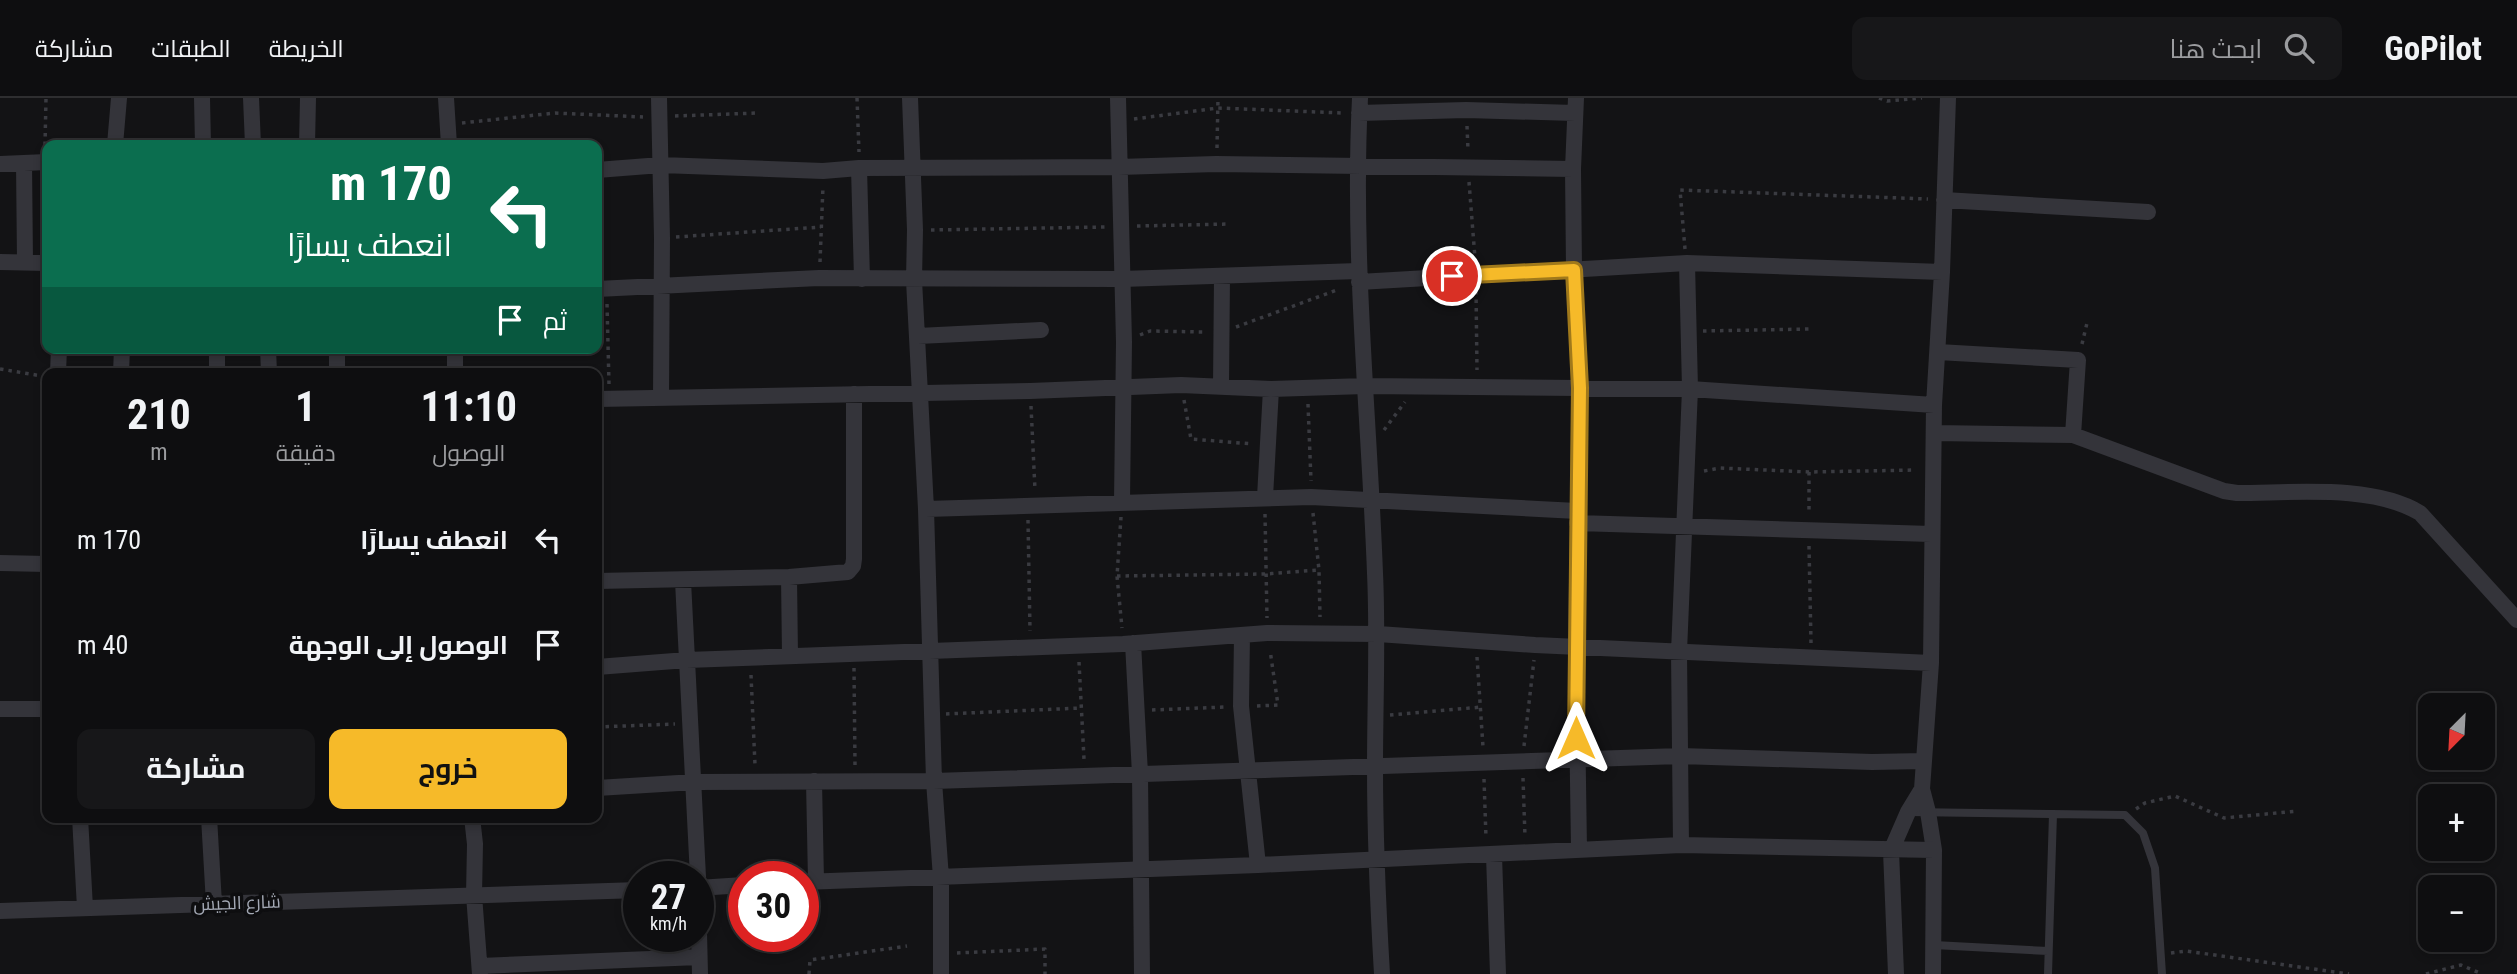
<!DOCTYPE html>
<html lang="ar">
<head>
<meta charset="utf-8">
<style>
	:root { --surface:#0e0e10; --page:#171719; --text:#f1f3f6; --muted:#9b9c9f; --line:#2e2e30; --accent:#f6ba29 }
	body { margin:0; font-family:"Roboto Condensed",Cairo,sans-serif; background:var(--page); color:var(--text); direction:rtl; height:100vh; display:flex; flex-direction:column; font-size:26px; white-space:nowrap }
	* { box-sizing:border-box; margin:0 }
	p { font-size:23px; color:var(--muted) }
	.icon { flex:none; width:38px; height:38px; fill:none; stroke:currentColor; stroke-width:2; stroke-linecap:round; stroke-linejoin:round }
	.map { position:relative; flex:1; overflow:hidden; direction:ltr }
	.drawer { position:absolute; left:42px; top:270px; width:560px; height:455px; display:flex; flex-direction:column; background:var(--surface); border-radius:14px; box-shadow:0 4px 10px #0003,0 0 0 2px var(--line); direction:rtl }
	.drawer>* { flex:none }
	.banner { position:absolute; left:42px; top:42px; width:560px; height:214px; border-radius:14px; box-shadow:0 4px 10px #0003,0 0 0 2px var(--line); direction:rtl; background:#0b6e4f; color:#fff; overflow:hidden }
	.needle { width:46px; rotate:204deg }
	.tools { position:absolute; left:2418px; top:595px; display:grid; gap:14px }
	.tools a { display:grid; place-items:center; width:77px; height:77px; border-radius:14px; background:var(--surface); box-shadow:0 4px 10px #0003,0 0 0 2px var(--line); font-size:35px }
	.speed { position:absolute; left:623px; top:763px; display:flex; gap:14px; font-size:35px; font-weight:700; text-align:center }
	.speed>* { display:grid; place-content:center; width:91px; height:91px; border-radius:50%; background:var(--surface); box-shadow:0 4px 10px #0003,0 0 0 2px var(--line); line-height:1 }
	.speed small { font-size:18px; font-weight:400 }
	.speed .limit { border:10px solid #d22; background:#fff; color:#111 }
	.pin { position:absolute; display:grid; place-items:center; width:60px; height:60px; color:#fff; margin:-30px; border:4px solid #fff; border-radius:50%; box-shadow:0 2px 7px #0007 }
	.me { position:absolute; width:77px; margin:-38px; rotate:0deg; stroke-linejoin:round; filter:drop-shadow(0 0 5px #0008) }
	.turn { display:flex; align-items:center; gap:24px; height:147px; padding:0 35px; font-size:32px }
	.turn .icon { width:91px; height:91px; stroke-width:2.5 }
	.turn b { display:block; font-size:49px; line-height:60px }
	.then { display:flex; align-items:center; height:66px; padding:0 35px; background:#0003; gap:14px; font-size:26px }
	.eta { display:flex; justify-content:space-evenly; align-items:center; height:119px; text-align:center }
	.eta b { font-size:42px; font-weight:700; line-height:49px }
	.action { display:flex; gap:14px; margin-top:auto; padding:14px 35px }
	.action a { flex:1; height:80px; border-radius:14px; background:var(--accent); color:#111; font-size:28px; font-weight:700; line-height:80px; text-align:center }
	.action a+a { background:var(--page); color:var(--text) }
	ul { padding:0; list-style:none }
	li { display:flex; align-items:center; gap:21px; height:105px; padding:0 35px }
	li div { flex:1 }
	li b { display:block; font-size:26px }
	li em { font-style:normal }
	header { display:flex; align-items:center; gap:42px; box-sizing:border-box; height:98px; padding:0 35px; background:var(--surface); border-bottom:2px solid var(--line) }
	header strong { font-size:33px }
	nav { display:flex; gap:38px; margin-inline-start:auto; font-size:24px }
	.search { width:490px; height:63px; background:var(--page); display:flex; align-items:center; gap:18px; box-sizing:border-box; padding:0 24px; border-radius:14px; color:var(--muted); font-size:26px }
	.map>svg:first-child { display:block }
</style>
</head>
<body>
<header>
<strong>GoPilot</strong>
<div class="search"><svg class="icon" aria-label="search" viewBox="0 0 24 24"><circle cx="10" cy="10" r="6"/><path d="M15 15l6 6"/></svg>ابحث هنا</div>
<nav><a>الخريطة</a><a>الطبقات</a><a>مشاركة</a></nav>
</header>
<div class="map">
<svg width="2517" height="876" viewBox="0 0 2517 876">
	<rect width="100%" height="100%" fill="#131315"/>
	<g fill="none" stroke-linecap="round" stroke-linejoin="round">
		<path stroke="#3a3b41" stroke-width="3.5" stroke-dasharray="3.5 5" stroke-linecap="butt" d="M857,0L859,54
			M1879,0L1887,3L1922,0
			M675,18L757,15
			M1134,21L1218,10L1343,15
			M462,25L555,15L643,19
			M1467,28L1468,52
			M45,47L46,0
			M1217,50L1218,0
			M1469,84L1475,160
			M1137,128L1229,126
			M931,132L1105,129
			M676,139L821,129
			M1685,151L1680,92L1928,101
			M820,164L823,88
			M1476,193L1477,272
			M607,206L609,286
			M1236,229L1337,192
			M1703,233L1809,231
			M1140,237L1150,233L1205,234
			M2082,246L2087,225
			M0,271L42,278
			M1184,302L1191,341L1253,346
			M1308,306L1311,383
			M1031,308L1035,392
			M1384,332L1405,304
			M1704,373L1720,370L1809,374L1916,372
			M1809,374V416
			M1313,415L1319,472L1320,519
			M1265,416L1267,520
			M1121,419L1117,478L1122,530
			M1028,422L1030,533
			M1809,448L1811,545
			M1117,478L1265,476L1319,472
			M1477,559L1483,649
			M1079,564L1084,661
			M854,570L855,667
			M751,577L755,667
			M1257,608L1278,607L1270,552
			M1152,612L1224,609
			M946,616L1080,610
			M1390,617L1482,609
			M597,629L675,626
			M1524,648L1534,562
			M1523,680L1525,739
			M1484,681L1486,740
			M2136,711L2145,705L2175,698L2224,720L2298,713
			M957,855L1045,851V876
			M2171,855L2186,853L2349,876
			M809,876L810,862L907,848
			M2426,876L2461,867L2482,876"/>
		<path stroke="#34343a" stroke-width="8" d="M1908,714L2125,717L2143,735L2155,770L2162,876
			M1934,847L2048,853
			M2048,876L2053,716"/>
		<path stroke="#34343a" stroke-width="16" d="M202,0L203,47
			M251,0L253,47
			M446,0L449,47
			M659,0L662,140L661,300
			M910,0L915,132L914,182L926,411L934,683L941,780V876
			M1118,0L1124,244L1122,403
			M1360,0C1352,159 1369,316 1375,475C1378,540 1375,605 1375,670C1375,739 1378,808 1382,876
			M1576,0L1573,71L1574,172L1580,290L1576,549L1579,751
			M1359,15L1466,12L1575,15
			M115,47L119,0
			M307,47L308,0
			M24,65L25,164
			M0,66L47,64
			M859,70L862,181
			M597,72L661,67L823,73L859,70L1119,69L1216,66L1573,71
			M1944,102L2148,114
			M0,164L47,165
			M1359,184L1687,165L1942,174
			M597,191L819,180L1122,181L1358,173
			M918,238L1041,232
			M268,250L269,275
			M455,250V275
			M1938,254L2078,262L2073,337
			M58,275L59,250
			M121,275L122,250
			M217,275V250
			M337,275V250
			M1221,288L1222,179
			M597,301L1030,293L1181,287L1271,291L1365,288L1690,291L1934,307
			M1934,335L2073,337L2224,393L2237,395C2293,395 2372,386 2420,415L2517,522
			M1265,399L1271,291
			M926,411L1311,399L1577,413
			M1577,425L1931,436
			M0,465L47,466
			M789,479L790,558
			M597,483L789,479L848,474L853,468L854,461V296
			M683,483L698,779
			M1242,537L1241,608L1258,767
			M1133,545L1140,676L1142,876
			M597,569L687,562L1123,546L1267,535L1378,536L1535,547L1931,565
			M0,611H47
			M814,683L816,783
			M597,690L695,684L934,683L1680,658L1872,664L1924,663
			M80,719L85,810
			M209,719L214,806
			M472,719L475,746L474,797L480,876
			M1681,747L1679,554L1690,291L1687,165
			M1494,757L1498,876
			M803,784L1258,767L1681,747L1934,752
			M698,790L744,787
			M698,793L700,876
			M0,813L639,792
			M480,868L699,859
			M1896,876L1891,753L1908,714L1922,691
			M1933,876L1934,752L1928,714L1922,691L1931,565L1934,307L1942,174L1948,0"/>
	</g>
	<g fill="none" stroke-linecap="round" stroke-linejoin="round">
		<g stroke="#a0791b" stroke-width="18">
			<path id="route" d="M1452,178L1574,172L1580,290L1576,640"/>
		</g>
		<use href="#route" stroke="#f6ba29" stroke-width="12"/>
	</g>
	<g text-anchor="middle" stroke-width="7" stroke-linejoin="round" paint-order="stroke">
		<g font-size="18" fill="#a4a9b5" stroke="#0e0e10">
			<text transform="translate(237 805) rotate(-2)" y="6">شارع الجيش</text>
		</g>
	</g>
</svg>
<div class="tools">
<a><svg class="needle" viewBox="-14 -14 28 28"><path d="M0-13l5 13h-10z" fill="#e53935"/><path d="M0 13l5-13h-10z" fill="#9b9c9f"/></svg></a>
<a>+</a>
<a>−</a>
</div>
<div class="speed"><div>27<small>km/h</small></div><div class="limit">30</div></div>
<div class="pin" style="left:1452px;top:178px;background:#d93025"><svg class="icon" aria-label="arrive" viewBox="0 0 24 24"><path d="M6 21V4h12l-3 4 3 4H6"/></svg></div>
<svg class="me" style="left:1576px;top:640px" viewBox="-20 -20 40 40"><path d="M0-17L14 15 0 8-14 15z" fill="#f6ba29" stroke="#fff" stroke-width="4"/></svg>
<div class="banner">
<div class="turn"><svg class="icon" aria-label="left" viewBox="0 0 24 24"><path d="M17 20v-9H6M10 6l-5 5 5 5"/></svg><div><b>170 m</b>انعطف يسارًا</div></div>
<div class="then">ثم<svg class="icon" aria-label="arrive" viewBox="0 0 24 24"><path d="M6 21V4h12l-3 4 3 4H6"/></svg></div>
</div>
<section class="drawer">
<div class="eta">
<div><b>11:10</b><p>الوصول</p></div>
<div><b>1</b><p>دقيقة</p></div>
<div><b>210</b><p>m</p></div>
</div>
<ul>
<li><svg class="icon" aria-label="left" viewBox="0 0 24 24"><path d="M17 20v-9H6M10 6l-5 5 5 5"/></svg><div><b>انعطف يسارًا</b></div><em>170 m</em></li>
<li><svg class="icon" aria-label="arrive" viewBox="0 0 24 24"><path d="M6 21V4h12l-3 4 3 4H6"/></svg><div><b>الوصول إلى الوجهة</b></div><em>40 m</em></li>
</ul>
<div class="action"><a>خروج</a><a>مشاركة</a></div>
</section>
</div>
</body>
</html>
